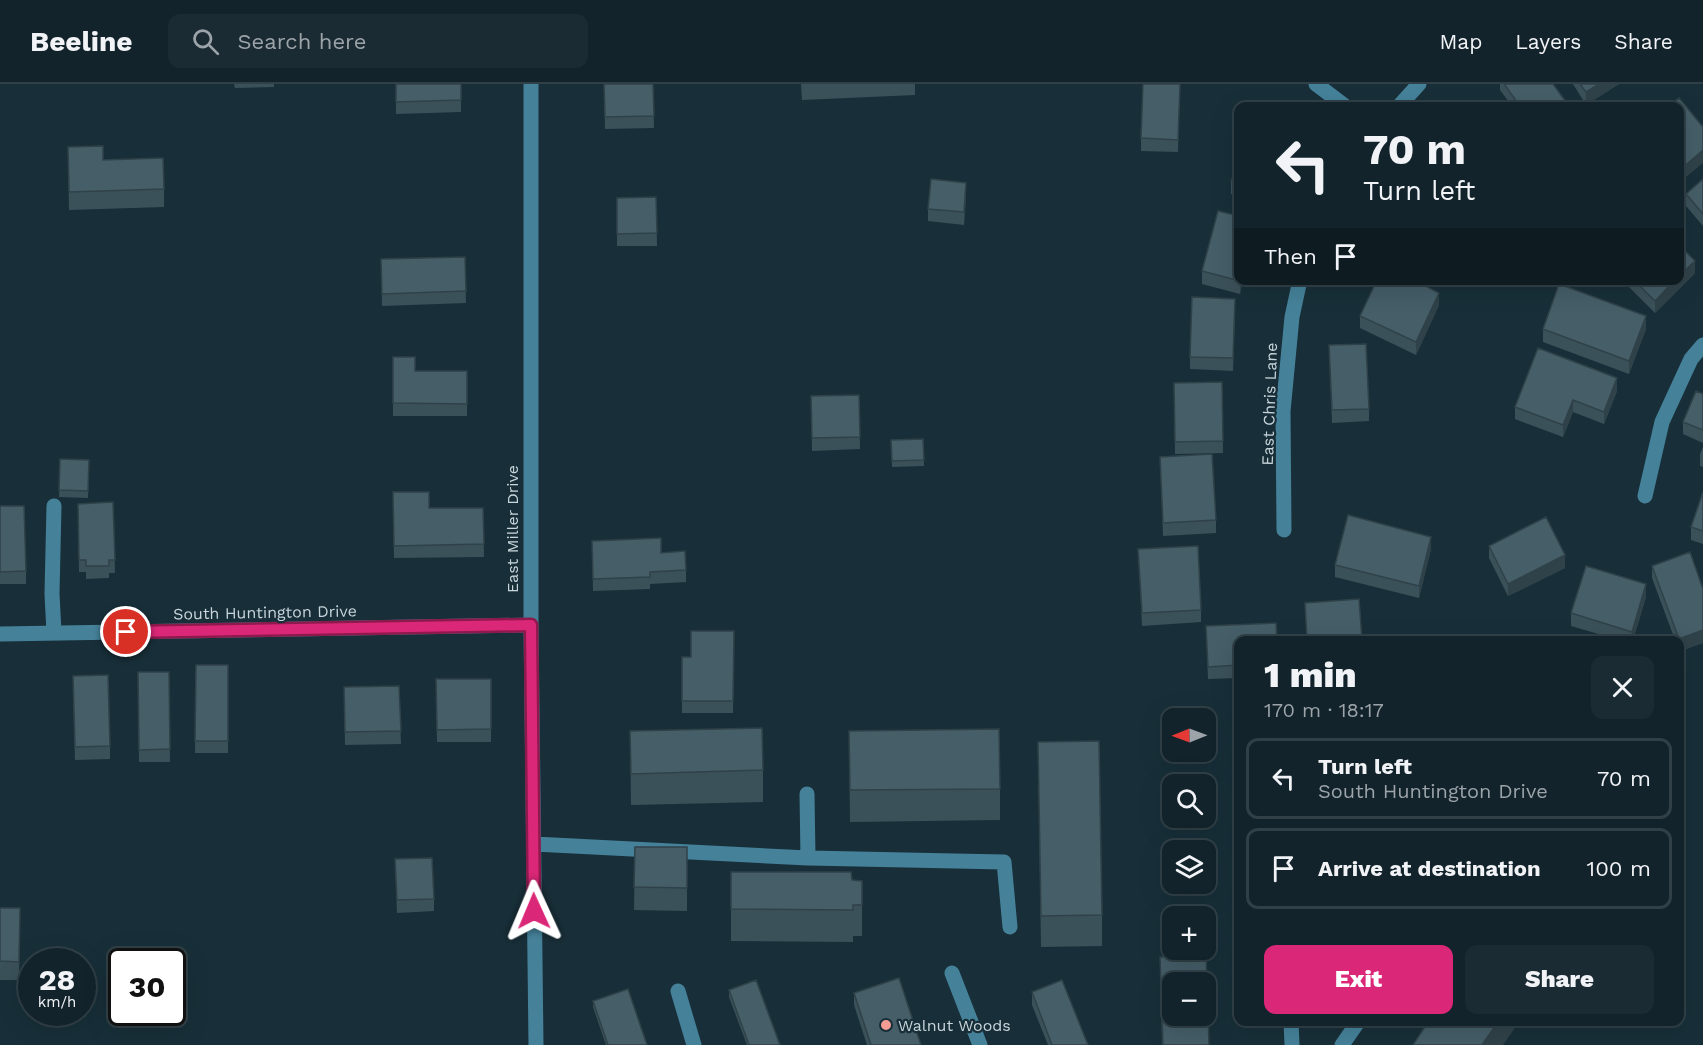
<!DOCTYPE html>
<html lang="en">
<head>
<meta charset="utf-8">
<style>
	:root { --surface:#12232b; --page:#1b2b33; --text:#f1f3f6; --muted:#9ca4a9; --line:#314047; --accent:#db2777 }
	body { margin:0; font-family:"Work Sans",sans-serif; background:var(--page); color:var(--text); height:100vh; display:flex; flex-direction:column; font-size:22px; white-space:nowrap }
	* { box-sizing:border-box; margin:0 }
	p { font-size:20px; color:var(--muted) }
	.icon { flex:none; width:33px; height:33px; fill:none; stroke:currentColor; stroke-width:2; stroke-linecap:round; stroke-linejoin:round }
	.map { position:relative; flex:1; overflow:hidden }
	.side { position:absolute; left:1234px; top:552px; width:450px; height:390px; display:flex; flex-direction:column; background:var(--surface); border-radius:12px; box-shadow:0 6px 24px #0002,0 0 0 2px var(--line) }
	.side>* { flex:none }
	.hud { position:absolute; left:1234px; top:18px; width:450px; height:183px; border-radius:12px; box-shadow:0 6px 24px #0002,0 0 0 2px var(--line); background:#12232b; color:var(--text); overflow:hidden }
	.needle { width:39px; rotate:269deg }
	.tools { position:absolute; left:1162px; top:624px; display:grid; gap:12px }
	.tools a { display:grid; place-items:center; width:54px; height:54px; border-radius:12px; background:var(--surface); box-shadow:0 6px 24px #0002,0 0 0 2px var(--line); font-size:30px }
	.speed { position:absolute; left:18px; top:864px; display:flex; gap:12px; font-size:30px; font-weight:700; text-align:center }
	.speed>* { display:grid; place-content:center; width:78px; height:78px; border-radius:50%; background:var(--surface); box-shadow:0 6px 24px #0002,0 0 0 2px var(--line); line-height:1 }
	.speed small { font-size:15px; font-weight:400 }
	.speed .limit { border:3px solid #111; border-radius:9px; background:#fff; color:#111 }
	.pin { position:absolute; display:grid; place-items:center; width:51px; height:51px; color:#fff; margin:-26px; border:3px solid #fff; border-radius:50%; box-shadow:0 2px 6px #0007 }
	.me { position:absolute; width:66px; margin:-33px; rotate:359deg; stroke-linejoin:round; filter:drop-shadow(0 0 4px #0008) }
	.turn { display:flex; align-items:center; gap:21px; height:126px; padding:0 30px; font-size:27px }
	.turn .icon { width:78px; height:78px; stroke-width:2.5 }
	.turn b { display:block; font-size:42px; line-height:51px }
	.then { display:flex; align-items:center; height:57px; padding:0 30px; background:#0003; gap:12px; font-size:22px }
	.round { display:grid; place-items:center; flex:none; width:63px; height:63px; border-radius:12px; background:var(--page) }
	.overview { display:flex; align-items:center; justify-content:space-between; height:102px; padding:0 30px }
	h1 { font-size:36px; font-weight:800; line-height:45px }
	.button { display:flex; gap:12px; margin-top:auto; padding:12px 30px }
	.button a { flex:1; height:69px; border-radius:12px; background:var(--accent); color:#fff; font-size:24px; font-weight:800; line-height:69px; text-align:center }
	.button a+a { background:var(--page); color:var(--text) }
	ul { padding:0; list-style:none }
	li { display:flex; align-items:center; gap:18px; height:81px; margin:0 12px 9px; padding:0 18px; border:3px solid var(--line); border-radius:12px }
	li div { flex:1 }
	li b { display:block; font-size:22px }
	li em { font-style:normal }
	header { display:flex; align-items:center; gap:36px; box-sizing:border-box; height:84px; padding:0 30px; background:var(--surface); border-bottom:2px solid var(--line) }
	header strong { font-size:28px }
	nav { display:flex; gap:33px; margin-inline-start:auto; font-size:21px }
	.search { width:420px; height:54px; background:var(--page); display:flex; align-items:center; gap:15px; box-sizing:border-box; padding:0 21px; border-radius:12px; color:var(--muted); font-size:22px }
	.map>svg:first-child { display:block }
</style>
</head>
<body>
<header>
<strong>Beeline</strong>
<div class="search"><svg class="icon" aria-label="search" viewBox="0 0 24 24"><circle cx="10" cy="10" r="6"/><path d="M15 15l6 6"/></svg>Search here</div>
<nav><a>Map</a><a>Layers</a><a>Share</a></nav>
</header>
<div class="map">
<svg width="1703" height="961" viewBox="0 0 1703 961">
	<rect width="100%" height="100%" fill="#182f39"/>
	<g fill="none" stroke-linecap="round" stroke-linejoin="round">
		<path stroke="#45829a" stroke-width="15" d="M531,0V541L536,961
			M1316,0L1345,22
			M1399,22L1419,0
			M1645,412L1662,338L1691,275L1703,261
			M54,422L52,510L54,549
			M1284,446L1283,327L1292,233L1300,196
			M0,550L531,541
			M807,710L808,774
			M534,760L808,774L1004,778L1010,843
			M952,889L980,961
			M678,907L694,961
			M1291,938L1292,961
			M1342,961L1358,938"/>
	</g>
	<path fill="#3b5159" d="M234,0H274V3L235,4Z
		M396,0H461V28L396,30Z
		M604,0H653L654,44L605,45Z
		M801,0H915V11L802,16Z
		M1180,0L1178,68L1141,67V54Z
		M1500,0H1553L1569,22H1512L1500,6Z
		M1573,0H1619L1586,21Z
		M68,63L103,76L164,105V123L69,126Z
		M1239,78V113L1231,110V97Z
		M1703,95V142L1686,122V110Z
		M966,111L964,141L928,137V125Z
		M656,113L657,162H617V114Z
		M465,173L466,219L382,222L381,175Z
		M1202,187L1239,196H1243L1240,210L1202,200Z
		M1695,189L1655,229L1622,196H1680Z
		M1439,221L1416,271L1360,244V232Z
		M1235,227L1233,287L1190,285V273Z
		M1543,245H1646L1629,290L1543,258Z
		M1329,261L1369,325V337L1332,339Z
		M393,273L415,287H467V332H393Z
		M1222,298L1223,369L1175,370L1174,299Z
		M1617,307L1604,340L1573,328L1563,353L1515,335V323Z
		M1703,310V359L1683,350V338Z
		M859,311L860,365L812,367L811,312Z
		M923,355L924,382L892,383L891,356Z
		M1703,363V383L1700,382V370Z
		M1160,373L1216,436V449L1163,452Z
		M60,375L89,376L88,414L59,413Z
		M393,408L429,424H483L484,473L394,474Z
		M1703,408V460L1691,456V443Z
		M113,418L115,489H109V494L86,495V488H79L78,420Z
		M0,422L26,487V500H0Z
		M592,457L661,469L686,486V498L650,500V505L593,507Z
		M1489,462L1565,484L1508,512L1489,474Z
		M1138,465L1201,526V538L1142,542Z
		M1431,465L1419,514L1335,493V481Z
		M1652,482L1703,559L1680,567V556H1675L1652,494Z
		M1646,513L1633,556H1619L1571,542V529Z
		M1206,542L1239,556V594L1208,595Z
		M734,547L733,629H682V573H691Z
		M196,581H228V669H195Z
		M138,588H169L170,678H139Z
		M436,595H491V658H437Z
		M399,602L401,660L345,661L344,603Z
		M73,605L110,662V675L75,676Z
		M630,647L763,686V718L631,721Z
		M849,647L1000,705V736L850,738Z
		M1038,658L1102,831V862L1041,863Z
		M635,763H687V827L634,826Z
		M395,775L434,815V827L397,829Z
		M731,788L862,797V852H853V858L731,857Z
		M0,824H20L19,896H0Z
		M1160,873L1209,961H1162Z
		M729,906L780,961H747L729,913Z
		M1032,908L1088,961H1048L1032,921Z
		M854,909L921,961H867L854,921Z
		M593,917L647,961H606L593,923Z"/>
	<path fill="#304249" d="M1599,0H1619L1586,21V8Z
		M1703,66V79L1680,98V86Z
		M966,99V111L964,141V128Z
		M1695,177V189L1655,229V217L1675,196H1680V191Z
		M1240,196H1243L1240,210Z
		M1439,209V221L1416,271V258Z
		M1646,232V245L1629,290V277Z
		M1617,294V307L1604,340V328Z
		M1573,316V328L1563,353V341Z
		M1431,453V465L1419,514V502Z
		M1565,471V484L1508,512V500Z
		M1646,500V513L1633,556H1632V548Z
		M1703,546V559L1680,567V556H1679V555Z
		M1498,938H1519L1503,961H1482Z"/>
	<path fill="#455e68" stroke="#304249" stroke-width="1.5" fill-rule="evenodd" d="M396,0H461V16L396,18Z
		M604,0H653L654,32L605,33Z
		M1143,0H1180L1178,56L1141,54Z
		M1504,0H1553L1569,22H1520Z
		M1580,0H1599L1586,8Z
		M1679,14L1703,43V66L1680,86V22H1669Z
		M103,62V76L163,74L164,105L69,108L68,63Z
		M1239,78V100L1231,97Z
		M931,95L966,99L964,128L928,125Z
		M1703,95V130L1686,110Z
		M656,113L657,149L617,150V114Z
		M1218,127L1239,132V196H1240V197L1202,187Z
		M1680,162L1695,177L1680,191Z
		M465,173L466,207L382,210L381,175Z
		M1377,196H1414L1439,209L1416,258L1360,232Z
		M1634,196H1675L1655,217Z
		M1559,200L1646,232L1629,277L1543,245Z
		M1192,213L1235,215L1233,274L1190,273Z
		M1366,260L1369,325L1332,326L1329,261Z
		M1538,264L1617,294L1604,328L1573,316L1563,341L1515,323Z
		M393,273H415V287H467V320L393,319Z
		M1222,298L1223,357L1175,358L1174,299Z
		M1696,307L1703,310V346L1683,338Z
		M859,311L860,353L812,354L811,312Z
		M923,355L924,376L892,377L891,356Z
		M1212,370L1216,436L1163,439L1160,373Z
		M60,375L89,376L88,407L59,406Z
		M393,408H429V424H483L484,460L394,462Z
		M1703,408V447L1691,443Z
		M113,418L115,476H109V482H86V476H79L78,420Z
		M0,422H24L26,487L0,488Z
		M1348,431L1431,453L1419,502L1335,481Z
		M1546,433L1565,471L1508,500L1489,462Z
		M661,454V469L685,467L686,486L650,488V493L593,495L592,457Z
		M1198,462L1201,526L1142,529L1138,465Z
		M1690,468L1703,505V546L1679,555L1652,482Z
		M1586,482L1646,500L1632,548L1571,529Z
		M1359,515L1362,556H1307L1305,519Z
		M1276,539L1277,556H1239V581L1208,583L1206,542Z
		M691,547H734L733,617H682V573H691Z
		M196,581H228V657H195Z
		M138,588H169L170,665L139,666Z
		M108,591L110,662L75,663L73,592Z
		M436,595H491V645L437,646Z
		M399,602L401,647L345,648L344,603Z
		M762,644L763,686L631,690L630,647Z
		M999,645L1000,705L850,706L849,647Z
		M1099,657L1102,831L1041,832L1038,658Z
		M635,763H687V804L634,803Z
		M432,774L434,815L397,816L395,775Z
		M731,788H851L852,796L862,797V821H853V826L731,825Z
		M0,824H20L19,878L0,877Z
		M1206,872L1209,961H1163L1160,873ZM1173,898H1206V932H1173Z
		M899,894L921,961H871L854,909Z
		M756,896L780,961H749L729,906Z
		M1062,896L1088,961H1052L1032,908Z
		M628,905L647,961H608L593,917Z
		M1428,938H1498L1482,961H1413Z"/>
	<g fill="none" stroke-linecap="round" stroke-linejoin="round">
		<g stroke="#8e194d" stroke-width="15">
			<path id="route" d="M126,548L531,541L534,827"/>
		</g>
		<use href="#route" stroke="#db2777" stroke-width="10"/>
	</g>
	<circle fill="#f59c95" stroke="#182f39" stroke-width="2" cx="886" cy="941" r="6"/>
	<g text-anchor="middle" stroke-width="4.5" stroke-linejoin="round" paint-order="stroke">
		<g font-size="16" fill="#c8d5db" stroke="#182f39">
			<text transform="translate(1269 320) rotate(-88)" y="6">East Chris Lane</text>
			<text transform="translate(512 445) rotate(-90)" y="6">East Miller Drive</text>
			<text transform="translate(265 528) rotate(-1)" y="6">South Huntington Drive</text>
		</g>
		<g font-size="16" fill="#c8d5db" stroke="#182f39" text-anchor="start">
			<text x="898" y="947">Walnut Woods</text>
		</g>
	</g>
</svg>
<div class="tools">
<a><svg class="needle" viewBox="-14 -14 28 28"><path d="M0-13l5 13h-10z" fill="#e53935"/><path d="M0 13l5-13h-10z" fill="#9ca4a9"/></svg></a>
<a><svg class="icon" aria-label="search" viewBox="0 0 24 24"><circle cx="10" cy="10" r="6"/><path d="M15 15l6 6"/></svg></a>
<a><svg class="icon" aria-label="layers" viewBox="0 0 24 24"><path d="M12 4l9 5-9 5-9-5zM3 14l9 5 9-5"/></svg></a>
<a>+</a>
<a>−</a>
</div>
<div class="speed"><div>28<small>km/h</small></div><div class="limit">30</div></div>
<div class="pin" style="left:126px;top:548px;background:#d93025"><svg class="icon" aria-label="arrive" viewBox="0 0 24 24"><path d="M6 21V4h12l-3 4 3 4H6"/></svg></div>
<svg class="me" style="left:534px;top:827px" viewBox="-20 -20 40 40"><path d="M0-17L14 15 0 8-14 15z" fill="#db2777" stroke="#fff" stroke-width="4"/></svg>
<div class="hud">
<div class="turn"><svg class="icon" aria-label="left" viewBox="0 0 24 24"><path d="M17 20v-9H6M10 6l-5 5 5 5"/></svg><div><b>70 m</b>Turn left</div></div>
<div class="then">Then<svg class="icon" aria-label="arrive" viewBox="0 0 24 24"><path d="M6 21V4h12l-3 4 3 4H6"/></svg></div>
</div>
<section class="side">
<div class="overview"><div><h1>1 min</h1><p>170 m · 18:17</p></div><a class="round"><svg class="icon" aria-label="close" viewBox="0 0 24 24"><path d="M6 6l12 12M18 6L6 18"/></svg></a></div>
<ul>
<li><svg class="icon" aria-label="left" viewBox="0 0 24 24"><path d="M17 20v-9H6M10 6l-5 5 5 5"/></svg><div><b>Turn left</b><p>South Huntington Drive</p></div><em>70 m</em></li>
<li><svg class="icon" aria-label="arrive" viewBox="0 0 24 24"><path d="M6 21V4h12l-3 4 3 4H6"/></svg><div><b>Arrive at destination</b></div><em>100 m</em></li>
</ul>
<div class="button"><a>Exit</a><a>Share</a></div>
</section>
</div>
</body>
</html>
